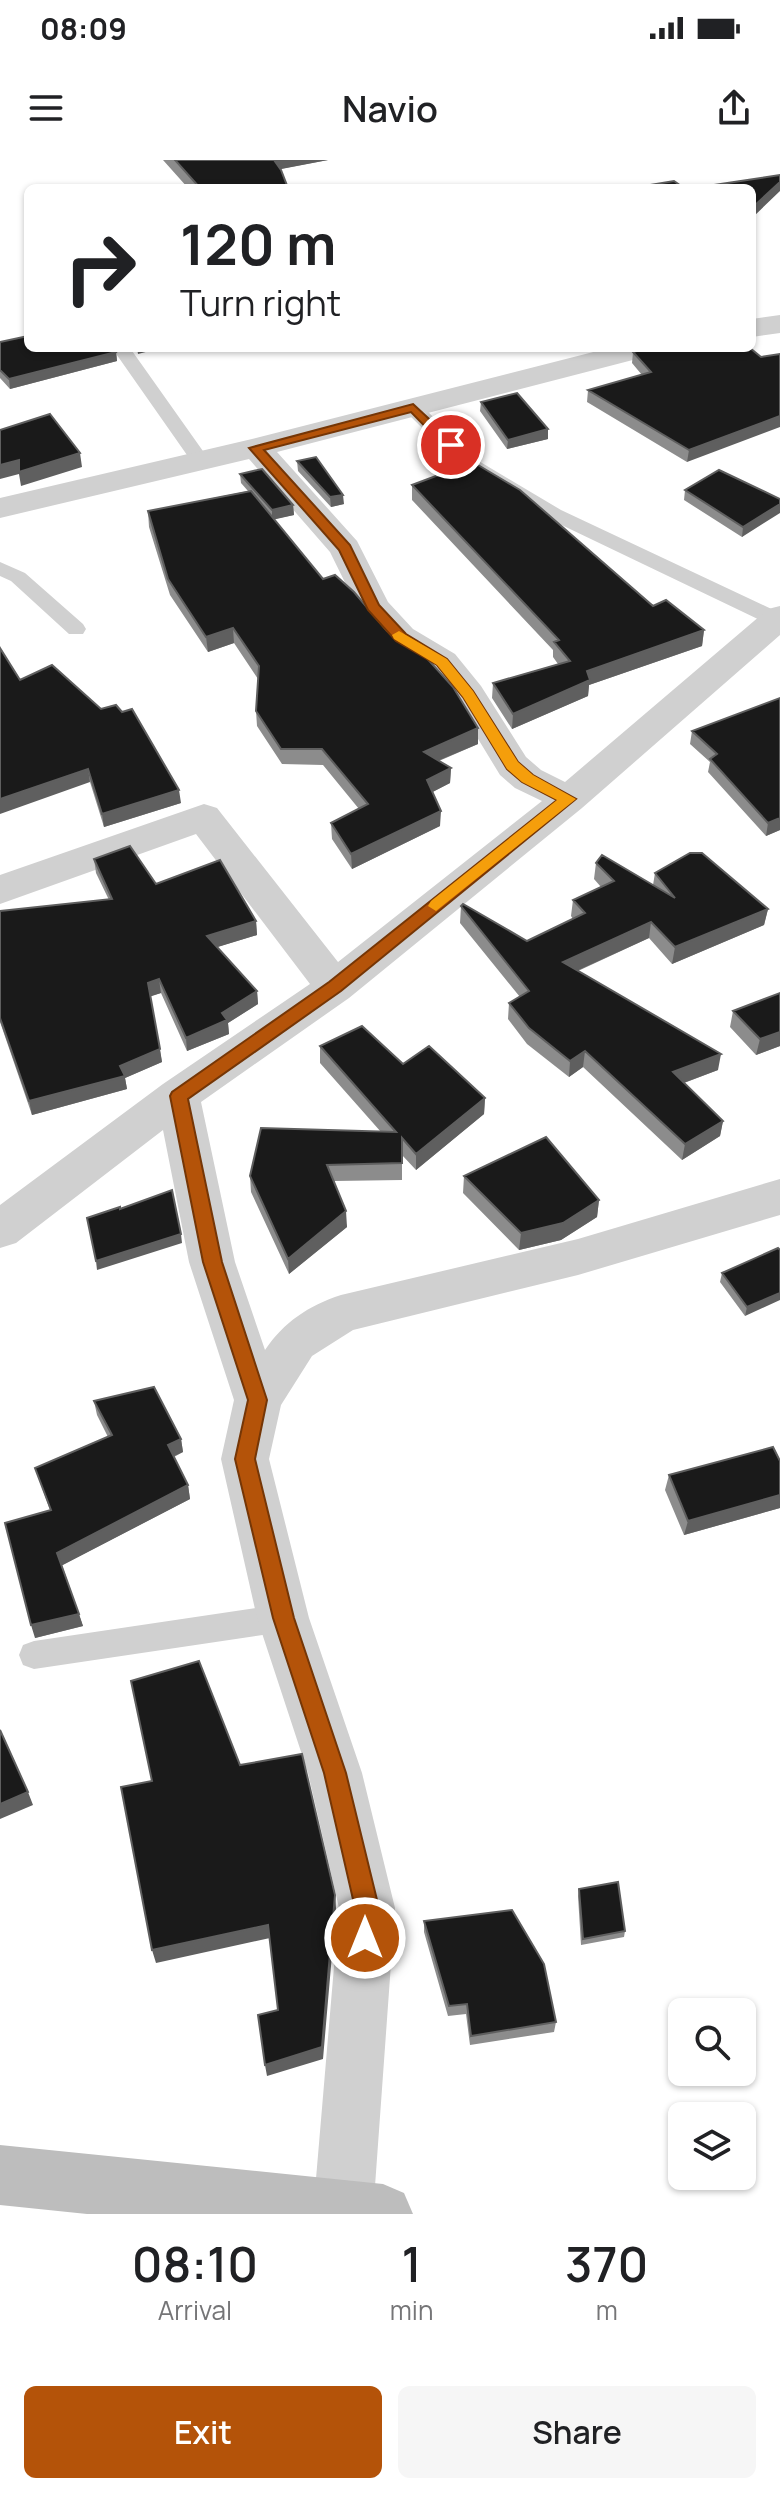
<!DOCTYPE html>
<html lang="en">
<head>
<meta charset="utf-8">
<style>
	:root { --surface:#fff; --page:#f6f6f6; --text:#202124; --muted:#757577; --accent:#b45309 }
	body { margin:0; font-family:Manrope,sans-serif; background:var(--page); color:var(--text); height:100vh; display:flex; flex-direction:column; font-size:30px; white-space:nowrap }
	* { box-sizing:border-box; margin:0 }
	p { font-size:26px; color:var(--muted) }
	.icon { flex:none; width:44px; height:44px; fill:none; stroke:currentColor; stroke-width:2; stroke-linecap:round; stroke-linejoin:round }
	.map { position:relative; height:2054px; overflow:hidden }
	.details { display:flex; flex-direction:column; background:var(--surface); flex:1 }
	.details>* { flex:none }
	.hud { position:absolute; left:24px; top:24px; width:732px; height:168px; border-radius:12px; box-shadow:0 2px 6px #0004; background:#fff; color:var(--text); overflow:hidden }
	.controls { position:absolute; left:668px; top:1838px; display:grid; gap:16px }
	.controls a { display:grid; place-items:center; width:88px; height:88px; border-radius:12px; background:var(--surface); box-shadow:0 2px 6px #0004; font-size:40px }
	.pin { position:absolute; display:grid; place-items:center; width:68px; height:68px; color:#fff; margin:-34px; border:4px solid #fff; border-radius:50%; box-shadow:0 2px 8px #0007 }
	.me { position:absolute; width:88px; margin:-44px; rotate:0deg; stroke-linejoin:round; filter:drop-shadow(0 0 6px #0008) }
	.turn { display:flex; align-items:center; gap:28px; height:168px; padding:0 24px; font-size:36px }
	.turn .icon { width:104px; height:104px; stroke-width:2.5 }
	.turn b { display:block; font-size:56px; line-height:68px }
	.eta { display:flex; justify-content:space-evenly; align-items:center; height:136px; text-align:center }
	.eta b { font-size:48px; font-weight:600; line-height:56px }
	.action { display:flex; gap:16px; margin-top:auto; padding:16px 24px }
	.action a { flex:1; height:92px; border-radius:12px; background:var(--accent); color:#fff; font-size:32px; font-weight:600; line-height:92px; text-align:center }
	.action a+a { background:var(--page); color:var(--text) }
	.status { display:flex; justify-content:space-between; align-items:center; height:56px; padding:0 40px; background:var(--surface); direction:ltr }
	.status svg { height:22px; fill:currentColor }
	header { display:flex; justify-content:space-between; align-items:center; height:104px; padding:0 24px; background:var(--surface); font-size:36px; font-weight:600 }
	.map>svg:first-child { display:block }
</style>
</head>
<body>
<div class="status"><b>08:09</b><svg viewBox="0 0 49 12"><path d="M0 12V9h3v3zM5 12V6h3v6zM10 12V3h3v9zM15 12V0h3v12zM26 1h20v11H26zM47 4h2v5h-2z"/></svg></div>
<header><svg class="icon" aria-label="menu" viewBox="0 0 24 24"><path d="M4 6h16M4 12h16M4 18h16"/></svg>Navio<svg class="icon" aria-label="share" viewBox="0 0 24 24"><path d="M12 15V3M7 8l5-5 5 5M5 13v7h14v-7"/></svg></header>
<div class="map">
<svg width="780" height="2054" viewBox="0 0 780 2054">
	<rect width="100%" height="100%" fill="#fff"/>
	<g fill="none" stroke-linecap="round" stroke-linejoin="round">
		<path fill="#d0d0d0" fill-rule="evenodd" d="M112,188H130L210,301L208,305H194Z
			M413,242L420,244L477,300L561,350L780,453V466L770,465L547,358L463,308L406,252L404,248L406,244Z
			M0,402L25,413L83,464L86,469L83,474H69L11,421L0,416Z
			M283,1444L294,1448L298,1458L294,1468L283,1472L34,1509L23,1505L19,1495L23,1485L34,1481Z"/>
		<path fill="#d0d0d0" fill-rule="evenodd" d="M780,155V173L752,177V159Z
			M609,188H660L656,194L277,292L357,381L388,442L413,469L455,494L481,526L526,597L541,610L565,622L768,449L780,446V475L582,648L349,838L201,942L235,1102L265,1190C284,1162 308,1146 341,1135L578,1079L780,1019V1055L578,1115L353,1170L312,1196L281,1245L269,1299L309,1458L362,1613L395,1748L373,2054H313L339,1748L308,1613L257,1458L221,1299L234,1240L189,1102L163,970L16,1083L0,1088V1045L163,924L310,824L196,674L0,744V715L204,644L217,648L338,802L542,641L515,628L500,615L455,541L429,510L389,485L361,455L330,392L249,299L0,358V338L252,279Z"/>
		<path fill="#bdbdbd" fill-rule="evenodd" d="M0,1985L383,2024L404,2033L413,2054H87L0,2045Z"/>
	</g>
	<path fill="#8c8c8c" d="M163,0H328L280,9L288,28H188Z
		M0,182L116,192L117,201L10,229L0,218Z
		M750,188L687,302L587,242L588,230L642,215L632,203L633,192Z
		M481,242L548,269V279L507,289L480,251Z
		M297,301L344,344L331,347L298,311Z
		M240,314L293,345L294,355L274,359L323,419L387,471L478,568V584L439,601L451,608L450,623L432,632L440,666L352,709L332,679L331,663L359,649L323,605L282,604L257,566L256,551L258,519L234,483L208,492L170,435L149,367L148,351L248,331L241,323Z
		M412,325L704,470L702,486L589,525L588,536L512,569L492,538L493,523L558,504L553,497V490L412,340Z
		M685,330L780,339L742,377L684,340Z
		M20,520L181,643L104,667L90,622Z
		M780,538V670L766,676L708,612L710,602L690,584L692,571Z
		M94,699L256,761L257,775L217,787L257,831L258,844L228,863L229,874L187,891L161,833L150,836L162,902L125,918L127,929L32,955L0,862V751L109,740L96,713Z
		M596,703L653,725L655,713L768,749L764,765L672,804L649,778L578,811L718,910L684,923L723,961L720,976L682,1000L583,907L569,917L527,884L508,859L509,843L520,837L460,763L461,746L527,781L573,759L571,756L573,740L601,727L594,719Z
		M780,833V886L756,895L730,867L733,851Z
		M320,886L403,904L485,938L484,954L416,1010L402,995V1020L334,1021L347,1067L289,1114L251,1032L250,1016L381,972L320,903Z
		M464,1016L599,1040L597,1057L561,1080L519,1090L463,1033Z
		M778,1088L745,1156L720,1122L722,1113Z
		M94,1241L181,1279L183,1292L174,1297L188,1325L190,1339L62,1405L83,1466L35,1478L50,1350L35,1308L108,1277L97,1255Z
		M780,1301V1348L684,1375L665,1330L669,1315Z
		M579,1729L625,1771L624,1777L581,1785L578,1736Z
		M424,1761L556,1862L554,1872L470,1885L466,1854L448,1856L424,1772Z"/>
	<path fill="#5f5f5f" d="M270,0H328L271,11Z
		M780,22V31L752,58V48Z
		M137,188H161L138,194Z
		M116,192L117,201L10,229L9,219Z
		M780,256V267L687,302L689,290Z
		M548,269V279L507,289L508,280Z
		M80,293L82,307L21,326L19,314L0,319V305L19,300Z
		M343,335L344,344L331,347L330,337Z
		M780,344V353L742,377L743,367Z
		M293,345L294,355L272,360V350Z
		M233,468L234,483L208,492L206,477Z
		M704,470L702,486L589,525L588,536L512,569L513,554L587,511Z
		M478,568V584L423,607L424,592Z
		M451,608L450,623L427,635V620Z
		M88,609L90,622L0,654V639Z
		M179,630L181,643L104,667L102,654Z
		M441,651L440,666L352,709L351,694Z
		M780,658V670L766,676L768,663Z
		M768,749L764,765L672,804L675,787Z
		M256,761L257,775L208,790L207,776Z
		M651,762L649,778L561,818L563,802Z
		M159,819L161,833L149,837L148,823Z
		M257,831L258,844L228,863L229,874L187,891L186,878L222,853Z
		M780,872V886L756,895L760,879Z
		M160,889L162,902L125,918L127,929L32,955L29,941Z
		M585,891L583,907L569,917L570,901Z
		M721,894L718,910L670,928L673,912Z
		M485,938L484,954L416,1010V994Z
		M723,961L720,976L682,1000L685,984Z
		M599,1040L597,1057L561,1080L519,1090L521,1073Z
		M346,1051L347,1067L289,1114L288,1099Z
		M181,1074L182,1083L97,1110L96,1101Z
		M780,1133V1140L745,1156L747,1147Z
		M181,1279L183,1292L170,1298L168,1285Z
		M188,1325L190,1339L61,1406L57,1393Z
		M780,1335V1348L684,1375L688,1361Z
		M79,1454L83,1466L35,1478L31,1465Z
		M28,1632L33,1645L0,1659V1644Z
		M335,1735L336,1748L323,1899L267,1916L265,1905Z
		M268,1765L270,1778L156,1803L152,1790Z"/>
	<path fill="#1a1a1a" stroke="#5f5f5f" stroke-width="2" d="M175,0H274L281,10L288,28H200Z
		M780,15V22L752,48V28H694Z
		M674,21L684,28H632Z
		M28,176V188H114L116,192L9,219L0,210V182Z
		M648,188H750L761,197L780,194V256L689,290L588,230L651,212L633,192Z
		M517,233L548,269L508,280L481,242Z
		M50,254L80,293L19,312V300L0,305V270Z
		M316,297L343,335L330,337L297,301Z
		M473,302L520,330L653,446L666,440L704,470L587,511L590,520L513,554L493,523L570,501L554,482L559,480L412,325Z
		M262,309L293,345L272,350L240,314Z
		M719,310L780,339V344L743,367L685,330Z
		M251,331L323,419L335,415L354,432L387,471L424,495L453,527L478,568L424,592L451,608L427,620L441,651L351,694L331,663L368,644L322,589H281L256,551L259,506L233,468L206,477L168,419L148,351Z
		M0,488L20,520L52,505L101,549L116,545L122,552L132,549L179,630L102,654L88,609L0,639Z
		M780,538V658L768,663L710,599L717,594L692,571Z
		M130,686L156,724L220,700L256,761L207,776L257,831L222,853L227,860L186,878L159,819L148,823L160,889L120,906L125,916L29,941L0,858V751L112,739L94,699Z
		M690,693H702L768,749L675,787L651,762L563,802L721,894L673,912L723,961L685,984L585,891L570,901L529,868L509,843L529,831L461,746L463,744L527,781L585,753L573,740L614,721L596,703L602,695L675,738L655,713Z
		M780,833V872L760,879L733,851Z
		M362,866L403,904L429,886L485,938L416,994L402,978V1003L327,1005L346,1051L288,1099L250,1016L261,968L396,972L320,886Z
		M546,977L599,1040L563,1063L521,1073L464,1016Z
		M172,1030L181,1074L96,1101L87,1058L120,1047V1049Z
		M778,1088L780,1090V1133L747,1147L722,1113Z
		M154,1227L181,1279L168,1285L188,1325L57,1393L79,1454L31,1465L5,1363L51,1350L35,1308L112,1275L94,1241Z
		M773,1287L780,1301V1335L688,1361L669,1315Z
		M199,1501L240,1605L302,1594L335,1735L322,1887L265,1905L258,1855L278,1850L268,1765L152,1790L121,1627L152,1621L131,1521Z
		M0,1570L28,1632L0,1644Z
		M618,1722L625,1771L583,1779L579,1729Z
		M512,1750L544,1804L556,1862L471,1876L467,1844L449,1846L424,1761Z"/>
	<path fill="#b45309" stroke="#753606" stroke-width="2" d="M413,244L455,283V288H446L411,252L264,290L350,385L379,445L406,474L447,499L473,531L518,602L533,615L576,639L341,831L188,939L222,1102L267,1240L255,1299L294,1458L346,1613L379,1748L373,1786L365,1790L357,1786L353,1778L355,1748L324,1613L273,1458L235,1299L248,1240L203,1102L170,936L172,932L329,822L557,640L522,622L507,609L463,537L437,505L396,481L368,450L339,390L249,288Z"/>
	<path fill="#f59e0b" d="M399,471L447,499L473,531L518,602L533,615L576,639L436,751L428,746L431,741L557,640L522,622L507,609L463,537L437,505L394,479L392,475Z"/>
</svg>
<div class="controls">
<a><svg class="icon" aria-label="search" viewBox="0 0 24 24"><circle cx="10" cy="10" r="6"/><path d="M15 15l6 6"/></svg></a>
<a><svg class="icon" aria-label="layers" viewBox="0 0 24 24"><path d="M12 4l9 5-9 5-9-5zM3 14l9 5 9-5"/></svg></a>
</div>
<div class="pin" style="left:451px;top:285px;background:#d93025"><svg class="icon" aria-label="arrive" viewBox="0 0 24 24"><path d="M6 21V4h12l-3 4 3 4H6"/></svg></div>
<svg class="me" style="left:365px;top:1778px" viewBox="-20 -20 40 40"><circle r="17" fill="#b45309" stroke="#fff" stroke-width="3"/><path d="M0-11L8 9 0 5-8 9z" fill="#fff"/></svg>
<div class="hud">
<div class="turn"><svg class="icon" aria-label="right" viewBox="0 0 24 24"><path d="M7 20v-9h11M14 6l5 5-5 5"/></svg><div><b>120 m</b>Turn right</div></div>
</div>
</div>
<section class="details">
<div class="eta">
<div><b>08:10</b><p>Arrival</p></div>
<div><b>1</b><p>min</p></div>
<div><b>370</b><p>m</p></div>
</div>
<div class="action"><a>Exit</a><a>Share</a></div>
</section>
</body>
</html>
